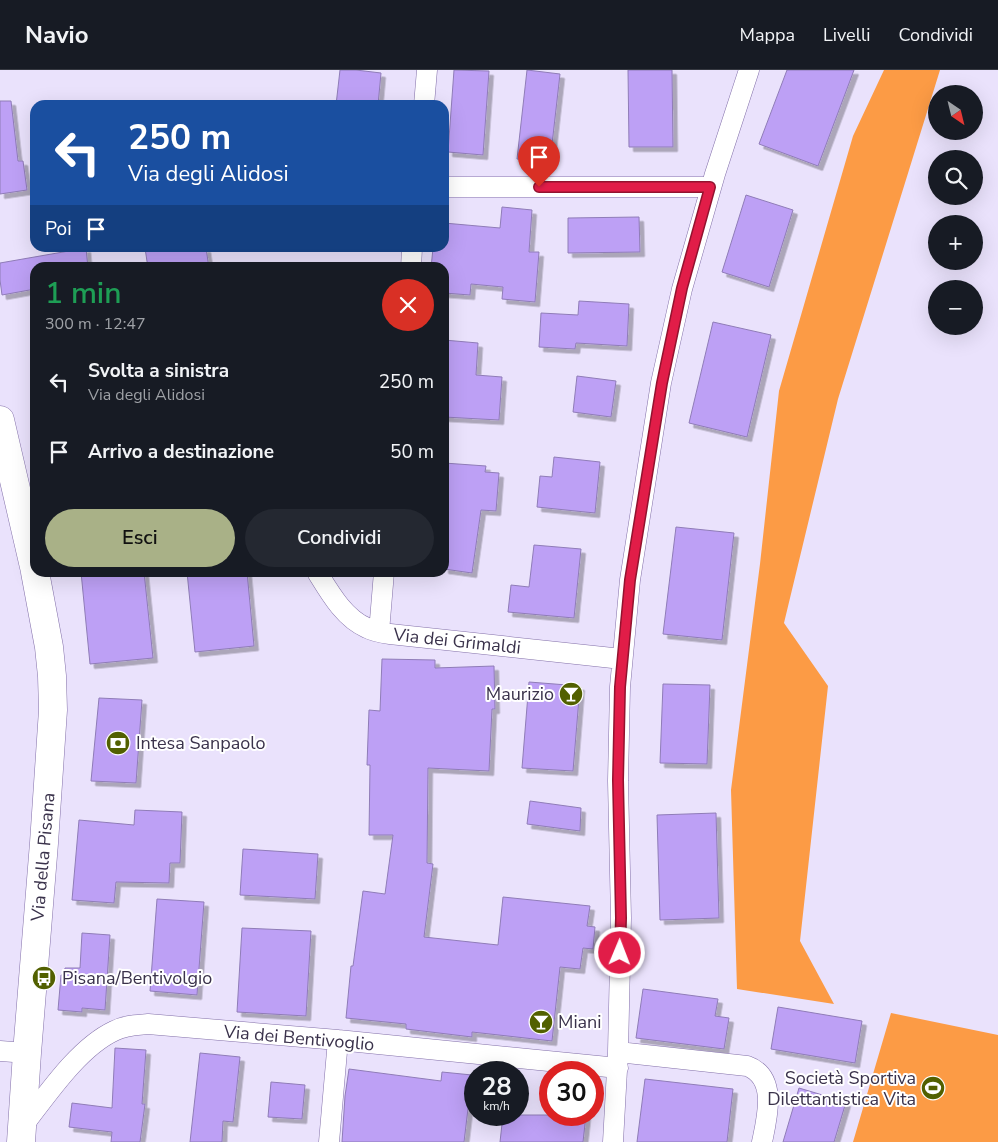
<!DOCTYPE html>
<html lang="it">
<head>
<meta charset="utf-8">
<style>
	:root { --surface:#171b24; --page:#242831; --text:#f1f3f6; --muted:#9ea1a6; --line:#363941; --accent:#a9b187 }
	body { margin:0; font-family:"Nunito Sans",sans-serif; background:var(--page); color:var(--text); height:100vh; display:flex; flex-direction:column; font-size:19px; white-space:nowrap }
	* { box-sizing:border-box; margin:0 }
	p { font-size:16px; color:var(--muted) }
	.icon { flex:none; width:28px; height:28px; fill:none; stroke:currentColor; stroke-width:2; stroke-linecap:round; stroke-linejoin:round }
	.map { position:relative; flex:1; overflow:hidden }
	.details { position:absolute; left:30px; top:192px; width:419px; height:315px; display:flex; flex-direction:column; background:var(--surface); border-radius:15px; box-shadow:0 5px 20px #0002 }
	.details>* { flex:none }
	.hud { position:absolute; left:30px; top:30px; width:419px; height:152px; border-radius:15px; box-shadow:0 5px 20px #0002; background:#1a4fa0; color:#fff; overflow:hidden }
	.needle { width:32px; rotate:145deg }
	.buttons { position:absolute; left:928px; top:15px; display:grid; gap:10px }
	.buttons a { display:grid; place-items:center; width:55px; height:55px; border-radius:50%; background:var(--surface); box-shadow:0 5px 20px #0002; font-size:25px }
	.speed { position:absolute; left:464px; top:991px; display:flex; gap:10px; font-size:25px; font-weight:700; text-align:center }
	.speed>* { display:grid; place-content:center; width:65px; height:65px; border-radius:50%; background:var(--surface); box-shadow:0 5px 20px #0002; line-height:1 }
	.speed small { font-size:12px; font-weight:400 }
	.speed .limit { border:8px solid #d22; background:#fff; color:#111 }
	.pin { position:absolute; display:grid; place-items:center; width:42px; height:42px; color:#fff; margin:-51px -21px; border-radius:50% 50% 50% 0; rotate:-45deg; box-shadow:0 0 5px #0007 }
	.pin .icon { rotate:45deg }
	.me { position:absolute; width:55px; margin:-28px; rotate:1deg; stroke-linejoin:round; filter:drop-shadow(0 0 4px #0008) }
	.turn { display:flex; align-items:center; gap:18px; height:105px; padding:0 15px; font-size:22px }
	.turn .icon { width:65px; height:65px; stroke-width:2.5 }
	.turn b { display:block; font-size:35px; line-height:42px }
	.then { display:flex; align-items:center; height:48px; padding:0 15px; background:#0003; gap:10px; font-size:19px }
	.round { display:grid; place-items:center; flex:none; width:52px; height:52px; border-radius:26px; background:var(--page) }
	.headline { display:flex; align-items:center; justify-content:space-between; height:85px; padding:0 15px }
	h1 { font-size:30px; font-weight:600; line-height:38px; color:#1e9e55 }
	.cta { display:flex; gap:10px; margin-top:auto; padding:10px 15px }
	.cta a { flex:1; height:58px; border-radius:30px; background:var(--accent); color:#111; font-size:20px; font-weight:600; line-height:58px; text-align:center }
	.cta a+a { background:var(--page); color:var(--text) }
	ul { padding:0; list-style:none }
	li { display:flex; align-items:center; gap:15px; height:70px; padding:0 15px }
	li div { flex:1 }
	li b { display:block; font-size:19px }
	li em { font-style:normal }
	header { display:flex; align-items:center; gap:30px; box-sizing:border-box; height:70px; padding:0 25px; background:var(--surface); border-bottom:1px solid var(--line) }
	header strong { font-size:24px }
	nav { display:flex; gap:28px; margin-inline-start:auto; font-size:18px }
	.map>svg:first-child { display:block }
</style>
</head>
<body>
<header>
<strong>Navio</strong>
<nav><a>Mappa</a><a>Livelli</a><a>Condividi</a></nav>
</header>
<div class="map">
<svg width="998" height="1072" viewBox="0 0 998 1072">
	<defs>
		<filter id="shadow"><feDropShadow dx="4.5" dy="4.5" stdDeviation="0" flood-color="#0004"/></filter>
	</defs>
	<rect width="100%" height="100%" fill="#eae2fc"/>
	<path fill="#fc9b45" d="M884,0H940L838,329L784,553L828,616L800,871L834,934L737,919L731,720L760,494L779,321L853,66Z
		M891,943L998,965V1072H853Z"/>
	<path fill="#bda0f5" stroke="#8f7cb7" filter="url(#shadow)" d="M340,0H356L381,3L378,35H336Z
		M454,0L489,1L483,85L448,82Z
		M527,0L560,4L550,92L517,89Z
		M628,0H672L673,77H629Z
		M787,0H854L818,96L759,74Z
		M0,31H11L18,91H23L27,120L0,124Z
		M746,125L793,140L769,217L722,202Z
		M502,137L532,140L529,182H539L535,232L502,229L503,217L471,214L470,225L444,223V198H431L433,178H444V153L500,158Z
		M639,147L640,182L568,183V148Z
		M86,178L88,198H35V219L2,225L0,210V193Z
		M145,178H206L209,198H148Z
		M579,231L629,234L627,276L576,273L575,279L539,277L541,243L578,245Z
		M713,252L771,265L747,367L689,353Z
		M444,270L478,273L476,305L502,307L499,350L444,347Z
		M577,306L616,311L611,347L573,342Z
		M554,387L600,392L595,443L537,437L540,406L552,407Z
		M444,393L486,396L485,402L499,403L496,441L481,440L472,503L444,499Z
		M676,457L734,463L722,570L663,564Z
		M534,475L581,479L574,548L508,542L511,515L529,517Z
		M81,502H144L153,588L90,594Z
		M187,502H247L254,576L195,582Z
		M382,589L435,590V598L494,596L495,639H492L489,701L428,698L427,793L433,794L424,867L498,875L503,827L590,836L587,856L595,857L593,879L583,878L580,899L560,897L552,971L472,962V967L406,959V954L346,948L351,896H353L363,821L385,824L393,765H369L370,695H367L369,640L380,641Z
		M529,612L580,616L573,701L522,698Z
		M663,614L710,615L707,694L660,693Z
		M99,628L142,630L136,713L91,711Z
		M530,731L581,738L580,761L527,754Z
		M135,740L182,742L180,793H170L169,813L116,812L114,833L72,830L79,750L134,755Z
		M716,743L719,848L660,850L657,745Z
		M243,779L318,784L315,829L240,825Z
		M157,829L204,832L197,925L150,921Z
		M242,858L311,861L306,946L237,942Z
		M82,863L110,865L105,940L82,938V942L58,940L61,905H64L65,898H80Z
		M643,919L718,929L715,946L729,948L724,979L636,968Z
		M778,937L862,951L855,993L771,979Z
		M115,978L146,980L142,1034H145L140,1072H111L112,1062L69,1057L72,1033L112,1038Z
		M200,983L240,987L233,1052L223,1051L222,1072H190Z
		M349,999L441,1011L442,1002L472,1005L464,1072H342L345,1026Z
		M645,1009L733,1019L727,1072H637Z
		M271,1012L305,1015L302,1049L268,1047Z
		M799,1018L846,1032L834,1072H783Z
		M503,1045H586L583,1072H500Z"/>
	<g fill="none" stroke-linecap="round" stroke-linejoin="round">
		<g stroke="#8370a9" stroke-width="21">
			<path id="minor" d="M424,35L427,0
				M444,117H710
				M411,198L412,178
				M317,502C330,523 344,548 367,558C374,562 382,563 390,564L622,589
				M379,562L384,502
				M0,981L27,983
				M618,982L747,996C778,1007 767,1048 762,1072
				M22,1057C47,1025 78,978 114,961C125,955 137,955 148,954L338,970L618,998
				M329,1072L338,970
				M613,1072L618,982L621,848L618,711L620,617L630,510L661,313L682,219L715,104L749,0"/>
		</g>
		<g stroke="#8370a9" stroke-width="29">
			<path id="secondary" d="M0,350L35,501
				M21,1072L27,983L44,773L53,640L52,606L49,577L35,502"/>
		</g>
		<use href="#minor" stroke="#fff" stroke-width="20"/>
		<use href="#secondary" stroke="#fff" stroke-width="28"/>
	</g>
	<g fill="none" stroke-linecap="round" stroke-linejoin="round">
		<g stroke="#92132f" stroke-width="12">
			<path id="route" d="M539,117H710L682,218L662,313L630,510L620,617L618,710L621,848L620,883"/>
		</g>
		<use href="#route" stroke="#e11d48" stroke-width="9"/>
	</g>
	<defs>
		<g id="bar-disc" transform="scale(1.25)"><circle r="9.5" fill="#526000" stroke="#fff"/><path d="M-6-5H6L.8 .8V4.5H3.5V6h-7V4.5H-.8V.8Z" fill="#fff"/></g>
		<g id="bank-disc" transform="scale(1.25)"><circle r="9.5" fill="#526000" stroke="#fff"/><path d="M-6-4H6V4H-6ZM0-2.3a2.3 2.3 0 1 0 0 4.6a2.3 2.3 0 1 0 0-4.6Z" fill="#fff"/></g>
		<g id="bus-disc" transform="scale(1.25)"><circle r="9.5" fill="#526000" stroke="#fff"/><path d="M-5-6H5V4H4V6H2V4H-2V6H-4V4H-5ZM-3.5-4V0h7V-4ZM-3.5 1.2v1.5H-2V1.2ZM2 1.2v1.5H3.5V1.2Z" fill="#fff"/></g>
		<g id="stadium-disc" transform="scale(1.25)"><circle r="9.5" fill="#526000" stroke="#fff"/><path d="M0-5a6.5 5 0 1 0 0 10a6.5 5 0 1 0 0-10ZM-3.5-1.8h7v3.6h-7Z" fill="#fff"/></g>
	</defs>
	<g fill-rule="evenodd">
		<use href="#bar-disc" x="571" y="624"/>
		<use href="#bank-disc" x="118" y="673"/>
		<use href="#bus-disc" x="44" y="908"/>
		<use href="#bar-disc" x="541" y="952"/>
		<use href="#stadium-disc" x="933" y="1018"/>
	</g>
	<g text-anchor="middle" stroke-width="4" stroke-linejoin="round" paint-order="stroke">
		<g font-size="18" fill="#3a324b" stroke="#fff">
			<text transform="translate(457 571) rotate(6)" y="6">Via dei Grimaldi</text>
			<text transform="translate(43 787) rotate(-85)" y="6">Via della Pisana</text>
			<text transform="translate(299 968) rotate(5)" y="6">Via dei Bentivoglio</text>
		</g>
		<g font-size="18" fill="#3a324b" stroke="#fff" text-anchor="start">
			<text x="554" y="630" text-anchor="end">Maurizio</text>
			<text x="136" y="679">Intesa Sanpaolo</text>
			<text x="62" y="914">Pisana/Bentivolgio</text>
			<text x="558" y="958">Miani</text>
			<text x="916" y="1014" text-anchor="end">Società Sportiva<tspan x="916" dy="21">Dilettantistica Vita</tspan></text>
		</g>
	</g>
</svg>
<div class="buttons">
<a><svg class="needle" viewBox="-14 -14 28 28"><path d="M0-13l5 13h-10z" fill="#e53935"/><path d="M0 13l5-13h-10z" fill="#9ea1a6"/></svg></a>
<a><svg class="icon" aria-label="search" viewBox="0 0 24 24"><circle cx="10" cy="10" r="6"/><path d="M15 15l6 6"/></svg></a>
<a>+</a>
<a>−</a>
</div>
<div class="speed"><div>28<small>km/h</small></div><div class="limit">30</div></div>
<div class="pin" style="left:539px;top:117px;background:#d93025"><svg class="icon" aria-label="arrive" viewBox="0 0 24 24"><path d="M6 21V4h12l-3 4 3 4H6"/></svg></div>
<svg class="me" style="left:620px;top:883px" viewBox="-20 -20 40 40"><circle r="17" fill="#e11d48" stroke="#fff" stroke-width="3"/><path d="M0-11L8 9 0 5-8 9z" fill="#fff"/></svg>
<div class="hud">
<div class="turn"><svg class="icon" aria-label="left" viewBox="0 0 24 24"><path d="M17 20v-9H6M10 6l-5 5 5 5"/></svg><div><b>250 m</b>Via degli Alidosi</div></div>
<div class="then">Poi<svg class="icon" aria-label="arrive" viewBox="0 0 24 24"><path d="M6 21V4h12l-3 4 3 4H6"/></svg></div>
</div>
<section class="details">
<div class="headline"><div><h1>1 min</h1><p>300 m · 12:47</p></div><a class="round" style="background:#d93025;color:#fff"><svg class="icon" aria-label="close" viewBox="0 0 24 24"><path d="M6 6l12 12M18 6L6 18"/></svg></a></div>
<ul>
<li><svg class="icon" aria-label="left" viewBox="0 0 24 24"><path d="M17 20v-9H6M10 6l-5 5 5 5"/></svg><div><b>Svolta a sinistra</b><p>Via degli Alidosi</p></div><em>250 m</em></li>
<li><svg class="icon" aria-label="arrive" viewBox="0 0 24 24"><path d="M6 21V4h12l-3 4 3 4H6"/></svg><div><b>Arrivo a destinazione</b></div><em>50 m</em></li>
</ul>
<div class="cta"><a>Esci</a><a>Condividi</a></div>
</section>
</div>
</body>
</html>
